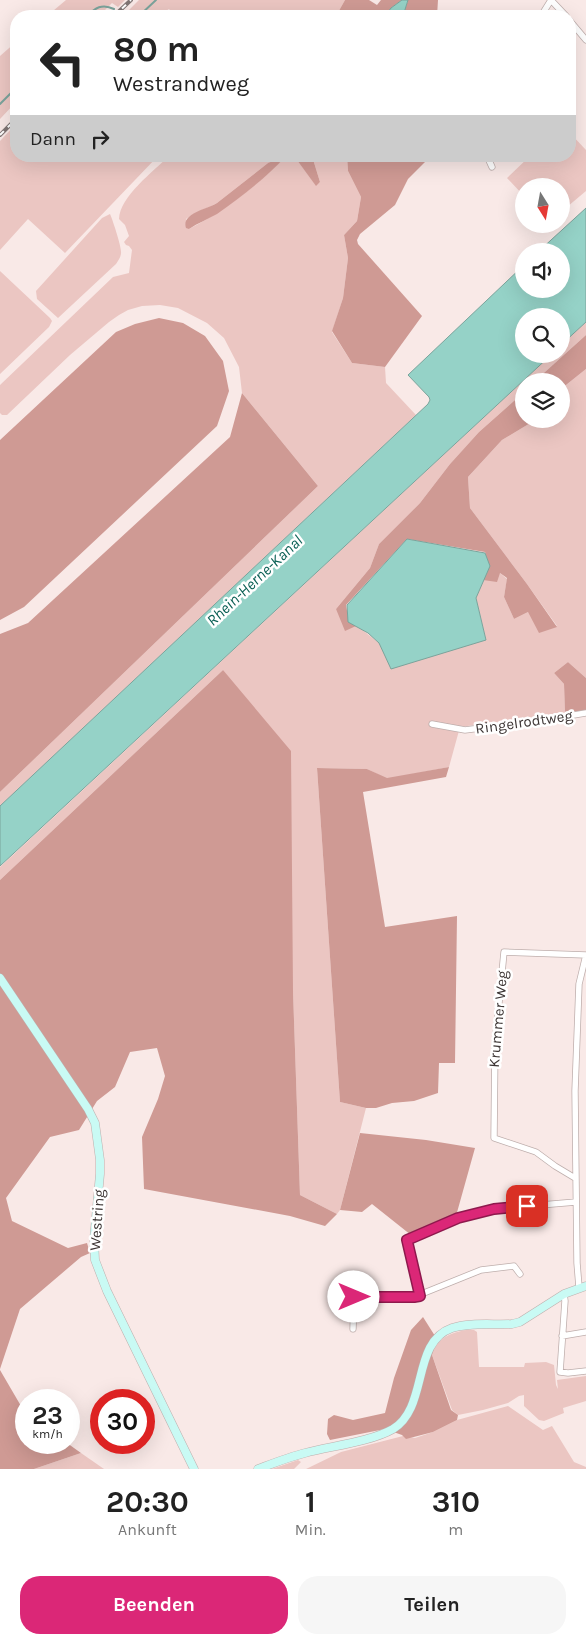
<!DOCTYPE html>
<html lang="de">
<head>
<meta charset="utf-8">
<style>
	:root { --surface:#fff; --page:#f6f6f6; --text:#222; --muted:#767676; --accent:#db2777 }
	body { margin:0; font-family:Karla,sans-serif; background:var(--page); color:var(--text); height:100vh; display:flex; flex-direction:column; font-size:19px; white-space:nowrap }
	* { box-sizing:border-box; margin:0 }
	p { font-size:16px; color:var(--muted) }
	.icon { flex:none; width:28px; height:28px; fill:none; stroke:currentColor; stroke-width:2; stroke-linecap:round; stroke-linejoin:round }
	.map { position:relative; height:1469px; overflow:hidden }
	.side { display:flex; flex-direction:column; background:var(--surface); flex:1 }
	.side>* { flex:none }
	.banner { position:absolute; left:10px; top:10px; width:566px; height:152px; border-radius:20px; box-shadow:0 5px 20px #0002; background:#fff; color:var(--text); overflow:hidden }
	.needle { width:32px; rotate:169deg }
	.controls { position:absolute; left:515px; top:178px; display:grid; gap:10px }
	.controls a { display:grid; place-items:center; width:55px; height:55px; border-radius:50%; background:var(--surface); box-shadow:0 5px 20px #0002; font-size:25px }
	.speed { position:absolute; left:15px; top:1389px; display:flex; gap:10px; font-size:25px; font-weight:700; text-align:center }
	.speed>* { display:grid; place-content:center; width:65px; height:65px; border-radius:50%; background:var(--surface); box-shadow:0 5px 20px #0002; line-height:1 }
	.speed small { font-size:12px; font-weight:400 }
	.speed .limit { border:8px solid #d22; background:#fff; color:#111 }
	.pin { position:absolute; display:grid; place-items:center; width:42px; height:42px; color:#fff; margin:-21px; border-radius:10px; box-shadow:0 2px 8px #0006 }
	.me { position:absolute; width:55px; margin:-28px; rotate:90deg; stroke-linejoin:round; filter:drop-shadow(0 0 4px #0008) }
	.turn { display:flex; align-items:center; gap:18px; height:105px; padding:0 20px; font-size:22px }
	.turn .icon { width:65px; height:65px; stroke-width:2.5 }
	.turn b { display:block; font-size:35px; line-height:42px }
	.then { display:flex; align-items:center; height:48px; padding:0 20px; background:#0003; gap:10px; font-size:19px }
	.eta { display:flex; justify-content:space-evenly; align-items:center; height:85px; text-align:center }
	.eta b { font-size:30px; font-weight:700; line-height:35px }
	.primary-button { display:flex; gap:10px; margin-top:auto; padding:10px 20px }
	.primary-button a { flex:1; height:58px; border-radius:20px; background:var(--accent); color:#fff; font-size:20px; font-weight:700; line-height:58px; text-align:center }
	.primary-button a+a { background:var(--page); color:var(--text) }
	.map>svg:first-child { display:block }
</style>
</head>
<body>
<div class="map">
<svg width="586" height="1469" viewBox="0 0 586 1469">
	<rect width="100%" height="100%" fill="#f9e9e7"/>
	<path fill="#ebc6c2" d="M66,0H125L118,7L112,3L99,16H47Z
		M139,0H345L336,16H175L169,9L158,16H123Z
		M16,42V102L0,119V56Z
		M16,124V156H158L65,253L28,219L0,250V141Z
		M570,133L586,150V191L561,212V186H524V196L507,178L530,156H570Z
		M169,156H284L279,162L268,163L217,203C207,209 196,211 186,219L189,229C225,210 258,185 286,156H294L316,185L320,182L312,156H347L348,171L361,197L357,221L344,235L348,258L343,298L332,332L352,363L385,367L386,383L416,415L0,806V792L318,486L242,393L239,367L224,338L207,323L178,308L160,305L142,306L128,310L119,315L109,322L70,355L7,415H2L0,413V385L113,277L129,273L132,250L129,246L126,245L124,242L129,236L125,225L119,219C120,196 153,172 169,156Z
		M110,214C112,218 122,248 121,253C121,257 118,261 116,264L58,318L37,299L36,291L102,218Z
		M0,271L50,318L52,321L49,327L0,374Z
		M586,322V335L535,381H524V392L479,432L450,464L420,503L379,544L370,568L336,609L379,643L486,640L476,598L483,580L500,573L507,579L504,597L514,619L528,612L557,626L527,584L470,508L468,477L502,440L537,419H561V389L586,369V678L568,662L554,673L564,684L565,713L460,727L449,767L387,779L367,769L317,768L340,1102L366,1108L340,1210L337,1214L300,1195L293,991L223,670L0,880V867L552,354H561V345Z
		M466,1330H474L477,1332L479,1367H524L525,1363L546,1362L554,1365L556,1385L558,1389L557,1380L586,1376V1401L563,1408L564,1413L544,1421L539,1420L524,1406V1395L519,1396L508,1403L483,1410L458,1415L452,1410L432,1355C437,1338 450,1333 466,1330Z
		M508,1406L543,1430L552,1426L574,1462L586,1467V1469H306L341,1452L403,1436L415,1438L433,1432L457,1420Z
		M81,1453L104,1469H34Z
		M298,1460L301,1462L294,1469H272Z"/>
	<path fill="#cf9a94" d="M345,0H369L377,5L381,0H402L391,8L385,16H336Z
		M408,0H438L437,16H403Z
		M284,156H286C266,178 241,197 217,214C208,219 198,223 189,229L186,228C181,213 208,209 217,203L268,163L273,161L279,162Z
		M294,156H312L320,182L316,186Z
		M347,156H401V162L406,156H431L408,179L395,205L360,234L357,240L358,244L422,316L385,367L352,363L332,331L343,298L348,258L344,235L357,221L361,197L348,171Z
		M159,318L183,323L205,336L223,361L229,391L217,426L24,607L0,620V440L116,332L135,324Z
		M586,335V369L561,389V381H535Z
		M524,392V419H537L502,440L468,477L470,508L527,584L557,627L539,633L528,612L514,619L504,597L507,578L500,573L497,582L483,580L489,567L485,552L407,539L346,605L349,622L356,626L345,631L336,609L370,568L379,544L420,503L450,464L479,432Z
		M242,393L318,486L0,792V634L28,623L230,437Z
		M568,662L586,678V710L565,713L564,684L554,673Z
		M223,670L291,751L293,991L300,1195L337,1214L325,1226L290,1216L144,1189L142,1137L158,1099L165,1076L157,1048L130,1052L115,1087L97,1101L79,1130L50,1137L6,1198L12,1221L68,1248L87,1243L90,1253L81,1257L20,1309L0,1369V880Z
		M449,767L446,777L363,792L385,927L457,916L455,1063H439L438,1093L414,1101L392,1103L376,1108H366L340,1102L317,768L367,769L387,778Z
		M360,1133L426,1140L475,1148L456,1216L411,1235L372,1204L362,1212L340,1210Z
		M423,1317L435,1336L428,1344L434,1349L432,1355L451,1410L458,1415L457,1420L433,1432L406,1439L402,1435L385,1429L330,1440L327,1434L328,1419L334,1415L353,1420L385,1413L394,1378L411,1330Z
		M0,1370L21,1406L26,1410V1442L67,1443L81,1453L34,1469H0Z"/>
	<path fill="#95d2c7" stroke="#7ba39b" d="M402,0H408L403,16H385L391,8Z
		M586,208V322L561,345V316H524V354H552L0,866V806L428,404L430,400L429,397L408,375L524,265V289H561V251H539Z
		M407,539L485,553L490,566L476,598L486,640L391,669L379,643L368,633L348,622L347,605Z"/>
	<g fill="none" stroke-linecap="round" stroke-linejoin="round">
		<path stroke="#7ba39b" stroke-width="2" d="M87,16C95,8 102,3 114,9
			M139,16L156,0
			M0,104L16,88"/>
		<g stroke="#beaeac" stroke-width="7">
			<path id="street" d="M541,16L551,0L566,16
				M570,21L586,40
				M487,156L492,167
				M432,724L465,730L473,729L520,724L586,713
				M575,1178L555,1166L536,1152L494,1138L495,1044L504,952L586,955
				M342,1287V1297H354
				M579,1287L577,1263L575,1091L579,984L586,955
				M564,1294L565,1301L560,1372L568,1373L586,1371
				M420,1296L407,1240L457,1218L494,1209L576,1202
				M353,1329L354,1297H414L481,1270L514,1266L520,1274
				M562,1336L586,1332"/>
		</g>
		<g stroke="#beaeac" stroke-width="9">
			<path id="secondary" d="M0,978L88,1109L95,1123L100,1160V1174L94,1239L95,1260L107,1291L194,1469
				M258,1469C274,1463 289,1457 305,1453C331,1446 370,1442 393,1429C429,1407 411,1342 452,1328C470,1322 493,1325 512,1324L520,1322L564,1294L586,1286"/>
		</g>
		<use href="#street" stroke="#fff" stroke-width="5.5"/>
		<use href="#secondary" stroke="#c9faf4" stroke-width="8"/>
		<g stroke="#807574" stroke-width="4">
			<path id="rail" d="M114,16L131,0
				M0,135L16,119"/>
		</g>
		<use href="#rail" stroke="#fff" stroke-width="2" stroke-dasharray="5.5" stroke-linecap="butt"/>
	</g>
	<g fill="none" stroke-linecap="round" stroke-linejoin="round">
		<g stroke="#8e194d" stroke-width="12">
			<path id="route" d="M354,1297H414L420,1296L407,1240L458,1218L494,1209L527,1206"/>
		</g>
		<use href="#route" stroke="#db2777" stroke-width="9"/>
	</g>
	<g text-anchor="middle" stroke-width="5" stroke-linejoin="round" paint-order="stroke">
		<g font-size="15" fill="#3d3635" stroke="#fff">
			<text transform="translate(524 722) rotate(-8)" y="5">Ringelrodtweg</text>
			<text transform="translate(498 1019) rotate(-85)" y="5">Krummer Weg</text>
			<text transform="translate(97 1220) rotate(-86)" y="5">Westring</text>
		</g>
		<g font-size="16" font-style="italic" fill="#0b6055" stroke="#fff">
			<text transform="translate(254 580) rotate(-43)" y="6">Rhein-Herne-Kanal</text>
		</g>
	</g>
</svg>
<div class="controls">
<a><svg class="needle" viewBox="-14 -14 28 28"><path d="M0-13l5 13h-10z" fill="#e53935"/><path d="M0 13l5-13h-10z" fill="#767676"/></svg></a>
<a><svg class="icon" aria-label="sound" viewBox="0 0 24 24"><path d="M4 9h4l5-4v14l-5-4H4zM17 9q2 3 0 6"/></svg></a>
<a><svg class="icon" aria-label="search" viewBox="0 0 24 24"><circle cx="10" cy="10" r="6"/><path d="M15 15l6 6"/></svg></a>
<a><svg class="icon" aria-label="layers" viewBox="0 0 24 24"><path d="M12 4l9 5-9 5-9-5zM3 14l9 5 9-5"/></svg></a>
</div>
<div class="speed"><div>23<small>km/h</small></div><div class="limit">30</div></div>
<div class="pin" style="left:527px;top:1206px;background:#d93025"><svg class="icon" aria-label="arrive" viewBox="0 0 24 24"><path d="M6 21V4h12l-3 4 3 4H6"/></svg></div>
<svg class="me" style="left:354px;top:1297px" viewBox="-20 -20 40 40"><circle r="19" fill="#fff"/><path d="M0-13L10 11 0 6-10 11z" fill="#db2777"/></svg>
<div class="banner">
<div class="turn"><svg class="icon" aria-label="left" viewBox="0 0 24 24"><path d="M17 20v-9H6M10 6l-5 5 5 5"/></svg><div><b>80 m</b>Westrandweg</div></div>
<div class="then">Dann<svg class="icon" aria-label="right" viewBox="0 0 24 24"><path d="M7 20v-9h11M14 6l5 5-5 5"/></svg></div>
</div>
</div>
<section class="side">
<div class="eta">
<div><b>20:30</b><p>Ankunft</p></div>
<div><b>1</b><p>Min.</p></div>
<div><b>310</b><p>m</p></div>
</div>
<div class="primary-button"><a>Beenden</a><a>Teilen</a></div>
</section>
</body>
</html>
